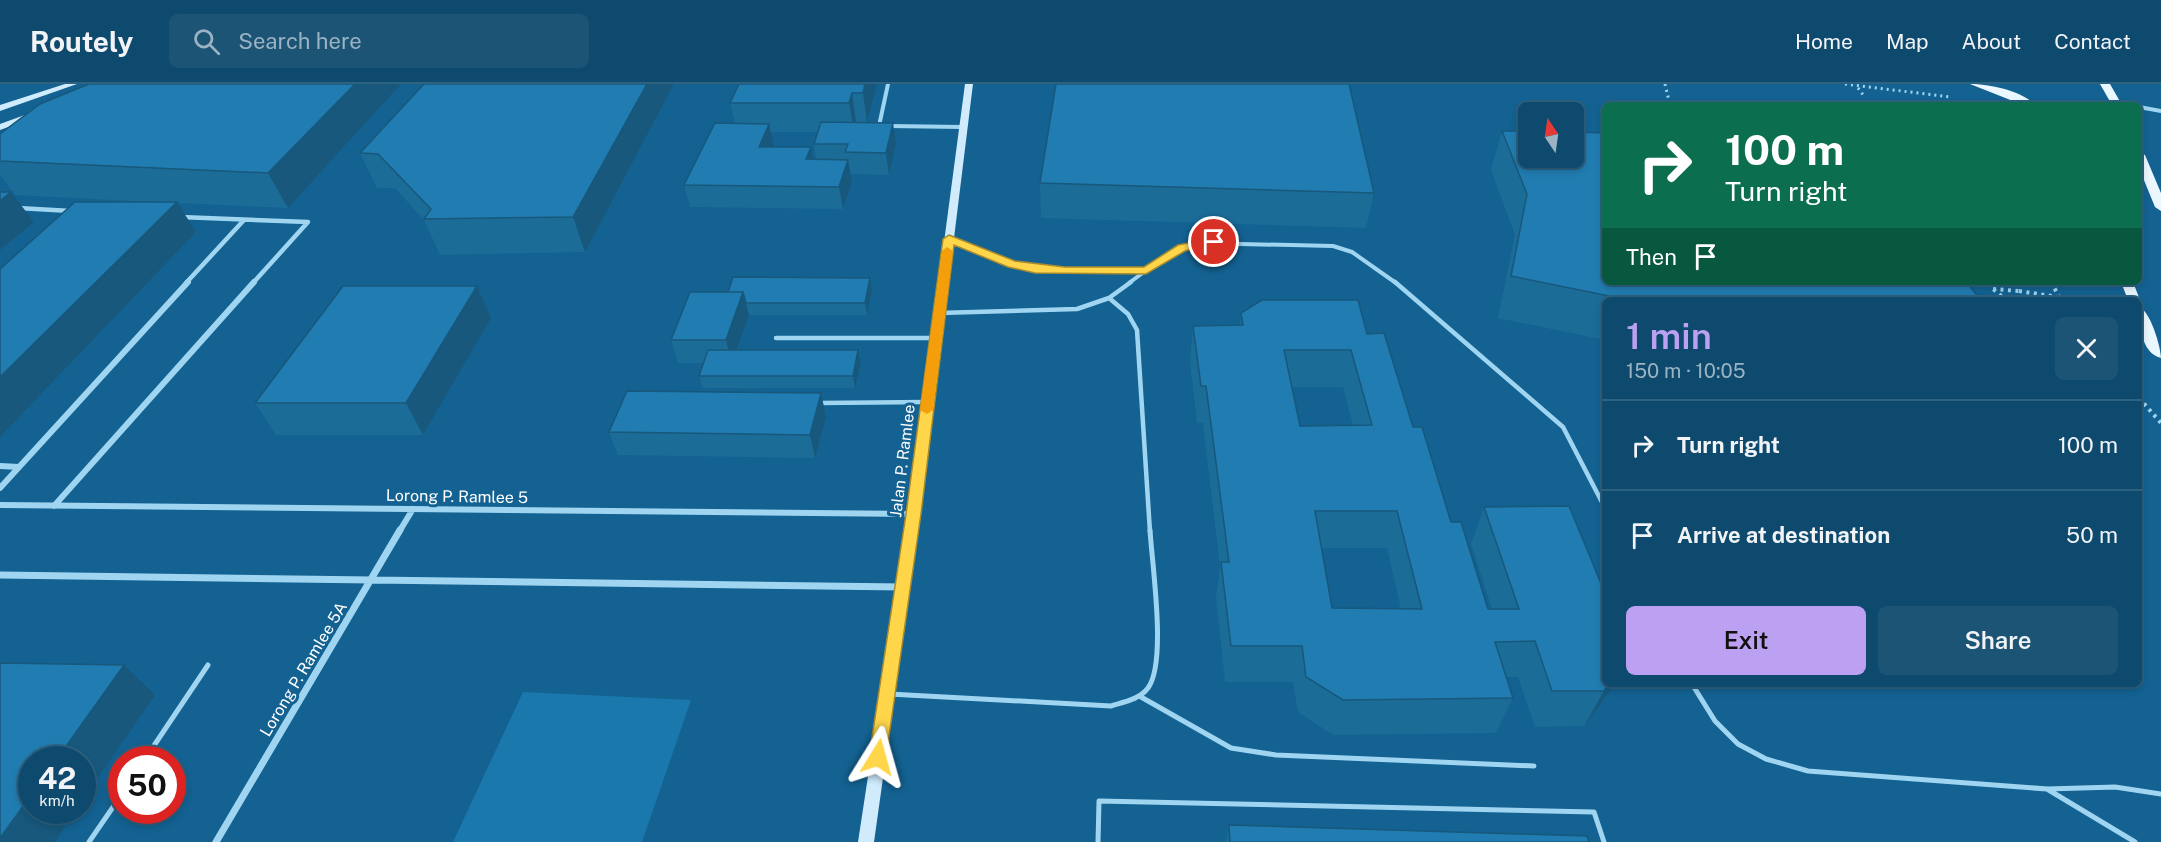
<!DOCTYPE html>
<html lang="en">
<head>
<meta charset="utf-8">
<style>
	:root { --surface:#0e4a6e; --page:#1c5476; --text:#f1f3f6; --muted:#9bb3c2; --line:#2e6281; --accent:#bca0f2 }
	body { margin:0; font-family:"Public Sans",sans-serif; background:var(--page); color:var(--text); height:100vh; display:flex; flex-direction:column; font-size:22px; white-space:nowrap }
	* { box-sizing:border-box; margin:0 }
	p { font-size:20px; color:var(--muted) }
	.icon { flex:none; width:33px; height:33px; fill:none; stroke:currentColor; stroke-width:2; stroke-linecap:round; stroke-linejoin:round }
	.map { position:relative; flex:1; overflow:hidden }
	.side { position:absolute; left:1602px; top:213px; width:540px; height:390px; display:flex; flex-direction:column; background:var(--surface); border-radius:9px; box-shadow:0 3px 9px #0003,0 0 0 2px var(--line) }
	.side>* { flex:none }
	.guide { position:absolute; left:1602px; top:18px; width:540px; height:183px; border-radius:9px; box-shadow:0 3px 9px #0003,0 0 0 2px var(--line); background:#0b6e4f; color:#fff; overflow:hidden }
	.needle { width:39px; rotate:347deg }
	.fabs { position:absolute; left:1518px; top:18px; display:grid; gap:12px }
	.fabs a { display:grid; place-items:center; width:66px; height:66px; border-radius:9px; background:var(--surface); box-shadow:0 3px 9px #0003,0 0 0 2px var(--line); font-size:30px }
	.speed { position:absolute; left:18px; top:662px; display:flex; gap:12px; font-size:30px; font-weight:700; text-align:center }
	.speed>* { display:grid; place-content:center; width:78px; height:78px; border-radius:50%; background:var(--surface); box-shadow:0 3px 9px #0003,0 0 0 2px var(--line); line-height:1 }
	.speed small { font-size:15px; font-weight:400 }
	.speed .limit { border:9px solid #d22; background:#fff; color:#111 }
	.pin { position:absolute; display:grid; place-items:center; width:51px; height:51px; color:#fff; margin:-26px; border:3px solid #fff; border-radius:50%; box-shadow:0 2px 6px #0007 }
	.me { position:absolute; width:66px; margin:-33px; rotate:8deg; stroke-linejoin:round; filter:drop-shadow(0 0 4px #0008) }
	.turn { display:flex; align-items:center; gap:21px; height:126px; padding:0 24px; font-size:27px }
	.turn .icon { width:78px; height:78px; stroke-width:2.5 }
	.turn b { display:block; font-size:42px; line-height:51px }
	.then { display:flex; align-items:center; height:57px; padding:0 24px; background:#0003; gap:12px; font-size:22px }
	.round { display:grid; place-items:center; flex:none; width:63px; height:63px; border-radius:9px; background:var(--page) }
	.headline { display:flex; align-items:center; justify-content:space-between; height:102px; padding:0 24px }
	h1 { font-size:36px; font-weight:600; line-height:45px; color:var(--accent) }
	.action { display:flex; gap:12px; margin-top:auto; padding:12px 24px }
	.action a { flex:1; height:69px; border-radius:9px; background:var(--accent); color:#111; font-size:24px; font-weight:600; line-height:69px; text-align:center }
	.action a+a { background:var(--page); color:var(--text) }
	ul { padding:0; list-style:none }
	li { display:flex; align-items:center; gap:18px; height:90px; padding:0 24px; border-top:2px solid var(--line) }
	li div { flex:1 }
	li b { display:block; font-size:22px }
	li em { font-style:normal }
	header { display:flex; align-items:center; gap:36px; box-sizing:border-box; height:84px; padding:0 30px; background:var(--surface); border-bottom:2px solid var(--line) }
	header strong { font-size:28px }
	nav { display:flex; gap:33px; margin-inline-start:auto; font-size:21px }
	.search { width:420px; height:54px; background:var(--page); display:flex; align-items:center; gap:15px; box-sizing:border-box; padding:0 21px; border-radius:9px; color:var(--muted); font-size:22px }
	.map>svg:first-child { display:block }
</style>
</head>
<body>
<header>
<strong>Routely</strong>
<div class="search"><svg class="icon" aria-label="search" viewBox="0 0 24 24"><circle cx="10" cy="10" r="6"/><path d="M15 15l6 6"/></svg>Search here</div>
<nav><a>Home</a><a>Map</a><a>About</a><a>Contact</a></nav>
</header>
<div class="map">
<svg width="2161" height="758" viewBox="0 0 2161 758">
	<rect width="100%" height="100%" fill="#136292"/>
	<path fill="#1b78ac" d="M523,608L691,616L642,758H453Z"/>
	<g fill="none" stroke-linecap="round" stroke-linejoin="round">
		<path stroke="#a0d5f2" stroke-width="3" stroke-dasharray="2 4" stroke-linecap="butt" d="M1665,0L1670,21
			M1845,0L1950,13
			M1858,4L1864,12"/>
		<path stroke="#a0d5f2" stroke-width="4" stroke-dasharray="3 4.5" stroke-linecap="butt" d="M1993,198V205L2006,216
			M2051,198L2061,216
			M1993,205L2019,207
			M2139,314L2161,339"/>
		<path stroke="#a0d5f2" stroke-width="4" d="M2116,18L2130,21
			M2139,23L2161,27
			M879,42L888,0
			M888,42L963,43
			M950,155L1012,180L1035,185L1146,187
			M1129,199L1167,171L1197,159L1333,162L1352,168L1396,199"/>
		<path stroke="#a0d5f2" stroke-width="4.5" d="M1395,198L1563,343L1605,424
			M1109,214L1128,230L1137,246L1150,448
			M939,229L1077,225L1109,214L1131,198
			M776,254H936
			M819,319L928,318"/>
		<path stroke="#a0d5f2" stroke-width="5" d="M1692,600L1715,637L1738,660L1766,675L1808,687L2047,705L2115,703L2161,710
			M889,610L1111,622C1124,618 1140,615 1148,604C1167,578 1152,481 1150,446
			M1141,613L1231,664L1276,671L1534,682
			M145,675L208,581
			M2047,705L2135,758
			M89,758L122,710
			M1098,758L1099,717L1594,728L1604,758"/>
		<path stroke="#a0d5f2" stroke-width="4.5" d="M0,123L71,127
			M180,133L308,138L253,199
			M186,199L244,136"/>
		<path stroke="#a0d5f2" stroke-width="6" d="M0,382L19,383
			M0,404L188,198
			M0,421L914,430
			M54,422L254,198
			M399,448L413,425"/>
		<path stroke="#a0d5f2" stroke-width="7" d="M0,491L903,503
			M216,758L400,446"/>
		<path fill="#cfebfc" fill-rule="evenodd" d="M65,0H77L0,27V21Z
			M965,0H973L920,430L874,758H858L908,430Z
			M33,28L36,29V33L0,46V40Z"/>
		<path fill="#ebf7ff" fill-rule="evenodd" d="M1970,0C1991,0 2021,7 2036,21H2023Z
			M2100,0H2110L2122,21H2112Z
			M2139,68L2145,71L2161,109V127L2155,123L2139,84Z
			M2121,198H2133L2140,216L2139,218V216H2128Z
			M2139,223C2150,226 2161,263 2161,274C2141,269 2139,240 2139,223Z"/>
		<path stroke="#a0d5f2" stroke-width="4" stroke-dasharray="3 4.5" stroke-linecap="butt" d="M2019,207L2077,216"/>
	</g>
	<path fill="#1c6c98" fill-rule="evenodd" d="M89,0H401L288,124L177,119L196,148L0,353V185L153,118L15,111L0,91V50Z
		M424,0H674L585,168L440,171L424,136L395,104H377L360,69Z
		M877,0L867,38H856L896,60L889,91L851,90L852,98L843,125L690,123L684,101L735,39L730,19ZM771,48H818L814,60L816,75H813L773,63L774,61Z
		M1502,47L1981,216H1605V256L1498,234L1515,151L1491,86Z
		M1040,99L1374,109L1366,144L1041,134Z
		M870,194L872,206L867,231H749L737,266H858L861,279L855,304H703L699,292L704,279H678L671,256L728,208Z
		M477,202L491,234L423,351H276L255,319Z
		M1241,229L1367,250L1413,343L1451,438L1488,525H1492L1471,460L1484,423L1605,600H1614L1610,607L1584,642L1535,643L1518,593H1506L1513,614L1496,649L1333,651L1298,628L1293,598H1225L1216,514L1220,483L1203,339H1197L1190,278L1193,242L1240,241ZM1292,303H1343L1353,341L1300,342ZM1321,464H1387L1401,525L1332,524Z
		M821,309L826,333L815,374L618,371L609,348Z
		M1229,741L1589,758H1226Z"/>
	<path fill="#17587c" d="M355,0H401L288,124L268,89Z
		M647,0H674L585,168L573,133Z
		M865,0H877L867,38L863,9Z
		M852,9L856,38L854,48L849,19Z
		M893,39L896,60L889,91L886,69Z
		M769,40L774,61L764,84L759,63Z
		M811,63L815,85L806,75Z
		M848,76L852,98L843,125L839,103Z
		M11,108L34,138L0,166V117Z
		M177,118L196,148L0,353V293Z
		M870,194L872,206L867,231L865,219Z
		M477,202L491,234L423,351L406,319Z
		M743,208L749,231L732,279L726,256Z
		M858,266L861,279L855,304L853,292Z
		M821,309L826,333L815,374L810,351Z
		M124,581L155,611L82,717V675H57Z
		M1609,600H1614L1610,607L1584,642L1604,607Z
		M32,710V726H76L55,758H0V754Z"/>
	<path fill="#217db1" stroke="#17587c" stroke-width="1.5" fill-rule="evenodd" d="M89,0H355L268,89L0,77V50L40,20Z
		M424,0H647L573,133L424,135L431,125L378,70L360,69Z
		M739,0H865L863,9H852L849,19H730Z
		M1056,0H1349L1374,109L1040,99Z
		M821,38L893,39L886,69L845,68L848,60H814Z
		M715,39L769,40L759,63H811L806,75L848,76L839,103L684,101Z
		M1502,47H1528V74H1574V48L1605,49V198H1966L1981,216H1629L1511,192L1527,110Z
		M0,108H11L0,117Z
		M75,118H177L0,293V185Z
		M733,193L870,194L865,219H746L743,208H728Z
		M343,202H477L406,319H255Z
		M690,208H743L726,256H671Z
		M1262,216H1358L1367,250L1384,249L1413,343H1422L1451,438H1461L1488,525H1519L1484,423L1569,422L1605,509V600H1609L1604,607H1552L1535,557L1495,558L1513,614L1343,616L1306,593L1302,562H1231L1221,478H1229L1206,302H1201L1193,242L1243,241L1241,229ZM1284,266H1351L1372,341L1300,342ZM1315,427H1397L1422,525L1332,524Z
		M708,266H858L853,292H699Z
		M627,307L821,309L810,351L609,348Z
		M0,579L124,581L57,675H32V710L0,754Z
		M1229,741L1587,752L1589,758H1230Z"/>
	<path fill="#ffd54a" stroke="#a68a30" stroke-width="1.5" d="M949,151L1015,177L1065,183H1144L1178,161L1214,154L1220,158L1185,167L1146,190L1035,189L1008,183L954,161L921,430L886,673L884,679L878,681L872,679L869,673L906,430L943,155Z"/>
	<path fill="#f59e0b" d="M947,163L953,167L933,326L927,330L920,326L942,167Z"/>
	<g text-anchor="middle" stroke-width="6" stroke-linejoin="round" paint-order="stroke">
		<g font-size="16" fill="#fff" stroke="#136292">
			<text transform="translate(902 377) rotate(-83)" y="6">Jalan P. Ramlee</text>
			<text transform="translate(457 412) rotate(1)" y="6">Lorong P. Ramlee 5</text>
			<text transform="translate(303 585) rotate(-59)" y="6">Lorong P. Ramlee 5A</text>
		</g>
	</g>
</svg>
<div class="fabs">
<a><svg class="needle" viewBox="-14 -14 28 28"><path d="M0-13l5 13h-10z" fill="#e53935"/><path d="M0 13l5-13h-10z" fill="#9bb3c2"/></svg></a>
</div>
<div class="speed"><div>42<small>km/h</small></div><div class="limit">50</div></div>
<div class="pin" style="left:1214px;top:158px;background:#d93025"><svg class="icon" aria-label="arrive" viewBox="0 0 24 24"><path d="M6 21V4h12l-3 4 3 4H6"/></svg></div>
<svg class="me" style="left:878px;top:673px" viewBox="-20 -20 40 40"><path d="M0-17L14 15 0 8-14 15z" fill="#ffd54a" stroke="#fff" stroke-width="4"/></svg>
<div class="guide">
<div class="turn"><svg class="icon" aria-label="right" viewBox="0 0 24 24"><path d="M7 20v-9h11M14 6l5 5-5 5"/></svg><div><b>100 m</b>Turn right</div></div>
<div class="then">Then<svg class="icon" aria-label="arrive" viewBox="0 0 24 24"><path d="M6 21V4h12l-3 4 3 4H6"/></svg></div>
</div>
<section class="side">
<div class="headline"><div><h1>1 min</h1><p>150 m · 10:05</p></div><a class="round"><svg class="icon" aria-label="close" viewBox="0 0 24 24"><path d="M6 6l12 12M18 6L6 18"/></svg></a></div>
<ul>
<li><svg class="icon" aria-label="right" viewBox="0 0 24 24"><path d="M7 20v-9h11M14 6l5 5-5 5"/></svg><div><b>Turn right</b></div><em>100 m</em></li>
<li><svg class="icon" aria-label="arrive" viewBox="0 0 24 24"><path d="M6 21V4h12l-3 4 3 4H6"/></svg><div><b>Arrive at destination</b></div><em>50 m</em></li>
</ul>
<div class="action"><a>Exit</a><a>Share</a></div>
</section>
</div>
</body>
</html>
